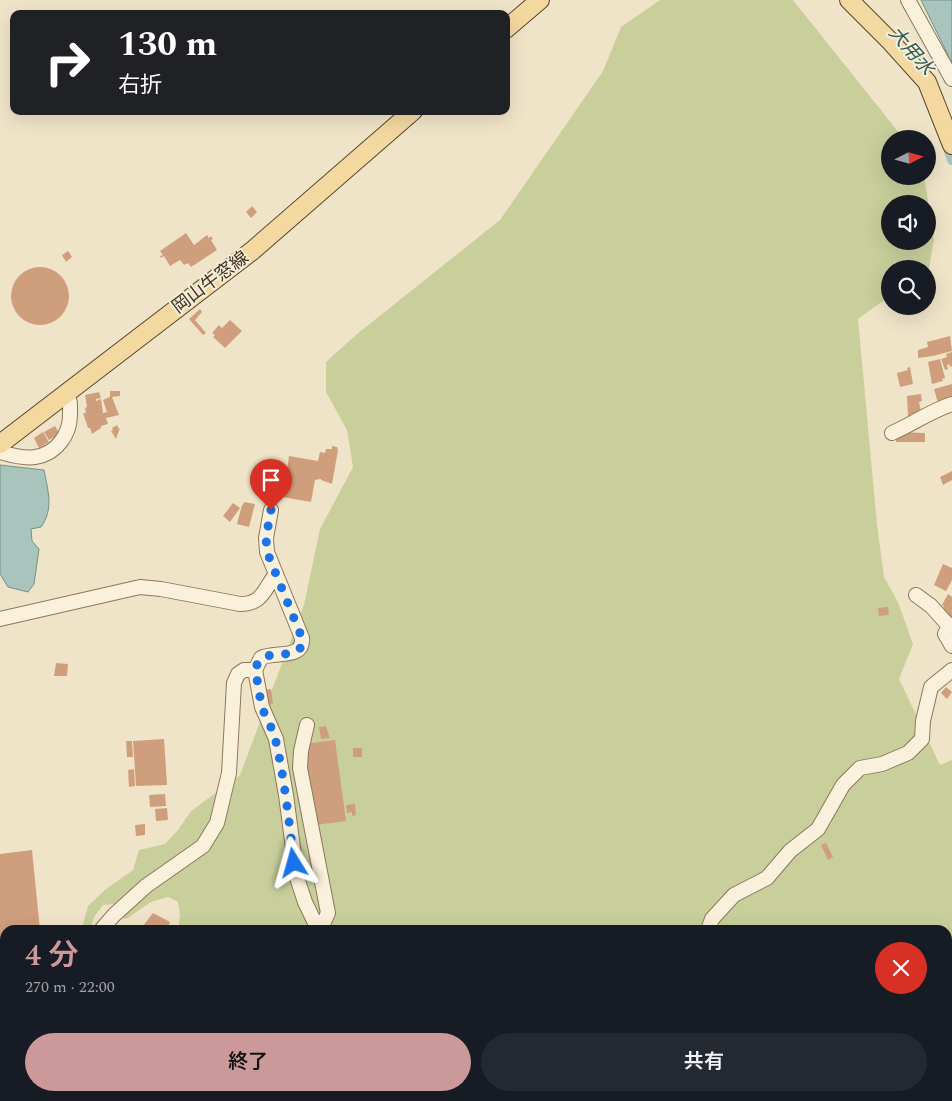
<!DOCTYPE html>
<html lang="ja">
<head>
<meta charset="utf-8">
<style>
	:root { --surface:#171b24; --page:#242831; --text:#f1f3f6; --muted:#9ea1a6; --accent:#cc999b }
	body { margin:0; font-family:Spectral,"Noto Sans JP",serif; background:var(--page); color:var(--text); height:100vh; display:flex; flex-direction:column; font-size:19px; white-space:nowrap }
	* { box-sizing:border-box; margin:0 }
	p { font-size:16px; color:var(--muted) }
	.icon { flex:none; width:28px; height:28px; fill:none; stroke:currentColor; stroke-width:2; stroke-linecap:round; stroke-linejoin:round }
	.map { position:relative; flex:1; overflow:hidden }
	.sheet { position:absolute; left:0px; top:925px; width:952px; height:176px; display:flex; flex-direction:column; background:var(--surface); border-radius:15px 15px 0 0; box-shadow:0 5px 20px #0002 }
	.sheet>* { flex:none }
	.top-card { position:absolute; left:10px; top:10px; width:500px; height:105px; border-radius:10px; box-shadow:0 5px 20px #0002; background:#202124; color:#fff; overflow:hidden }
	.needle { width:32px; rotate:84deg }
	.fabs { position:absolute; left:881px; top:130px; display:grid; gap:10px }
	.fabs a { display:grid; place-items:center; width:55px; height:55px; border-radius:50%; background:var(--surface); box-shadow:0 5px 20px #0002; font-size:25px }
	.pin { position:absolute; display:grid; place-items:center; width:42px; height:42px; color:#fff; margin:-51px -21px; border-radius:50% 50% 50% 0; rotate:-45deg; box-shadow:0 0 5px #0007 }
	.pin .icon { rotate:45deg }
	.me { position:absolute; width:55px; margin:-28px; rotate:352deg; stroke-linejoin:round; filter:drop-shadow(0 0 4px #0008) }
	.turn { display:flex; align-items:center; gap:18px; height:105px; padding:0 25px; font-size:22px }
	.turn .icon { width:65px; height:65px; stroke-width:2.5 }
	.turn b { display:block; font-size:35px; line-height:42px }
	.round { display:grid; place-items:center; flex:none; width:52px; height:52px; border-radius:26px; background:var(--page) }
	.head { display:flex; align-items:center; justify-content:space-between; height:85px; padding:0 25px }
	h1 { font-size:30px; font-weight:600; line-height:38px; color:var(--accent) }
	.action { display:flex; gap:10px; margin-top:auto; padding:10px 25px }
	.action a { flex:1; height:58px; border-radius:30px; background:var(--accent); color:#111; font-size:20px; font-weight:600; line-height:58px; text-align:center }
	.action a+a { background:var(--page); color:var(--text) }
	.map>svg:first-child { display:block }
</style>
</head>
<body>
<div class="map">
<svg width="952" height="1101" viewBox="0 0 952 1101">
	<rect width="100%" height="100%" fill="#f0e4c8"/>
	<path fill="#c9cf9b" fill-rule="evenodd" d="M660,0H793L904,139H890V176H924L934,239L928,274V269H890V298L880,303L858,319L877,524L884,577L898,602L913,644L899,679L940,765L952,760V1101H151V1096H948V930H178L180,916L178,902L168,897L151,902L126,919L120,917L121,910L115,904L103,905L94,917L90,930H77L83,925L88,906L106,889L133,870L139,850L165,844L178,830L191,811L240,775L304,605L320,529L353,467L347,430L326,392V362L357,334L500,220L603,71L621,27ZM890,204H928V241H890Z"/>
	<path fill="#a9c4bc" stroke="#6f938a" d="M921,0H952V63Z
		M0,465L44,470C48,491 54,509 41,527L31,529L32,541L39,549L34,584L28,592L8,587L0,574Z"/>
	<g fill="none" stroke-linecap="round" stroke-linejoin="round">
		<path stroke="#a9c4bc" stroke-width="10" d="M946,142L952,160"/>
	</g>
	<path fill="#cf9f7d" d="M252,206L257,212L251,218L246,212Z
		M186,233L194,245L207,235L209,238L211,236L213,239L211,240L217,250L191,267L188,263L184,265L180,260L170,266L164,256L161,258L160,256L163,255L160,251Z
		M68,251L72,257L66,262L62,255Z
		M11 296a29 29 0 1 1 58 0a29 29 0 1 1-58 0Z
		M200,309L202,312L195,320L206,333L203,335L189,319Z
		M230,320L242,331L225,348L213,337L215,335L212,333L219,325L222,328Z
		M950,336L952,351L933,356L918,358V350L928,347L927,342Z
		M952,352V366L950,367L949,364L947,365L948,369L945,370L941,359L947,357L946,354Z
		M940,359L945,378L942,379L943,381L932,384L928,362Z
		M910,367L913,384L900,387L897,373L908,370L907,368Z
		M952,384V397L938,403L934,389Z
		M110,391H120V396L112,397L119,415L106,418L108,424L101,426V428L92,434L90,428H88L83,413H86L85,408L87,407L85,395L99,392L101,398L96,399V401L101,399L103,413L107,412L103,400L110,397Z
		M921,394L922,401L919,402L921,412L908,417L907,396Z
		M117,425L119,429L120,428L116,439L111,431L113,430L112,428Z
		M55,426L60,434L49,440L44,432Z
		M43,432L49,442L39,448L34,438Z
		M896,432L925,433V442H896Z
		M332,446L337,447L338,450L332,484L321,480V479L315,480L311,502L282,497L283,490H281L283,478H286L289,456L318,461L320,452L325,453L326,449H332Z
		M952,471V480L943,485L940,477Z
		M244,502L255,504L249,527L237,524L242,505H243Z
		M233,503L240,508L230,522L223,516Z
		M943,564L952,568V580L946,591L934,585Z
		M948,594L952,597V617L941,611L944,606L942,605Z
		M888,607L889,615L879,616L878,608Z
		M56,663L68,664L67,676H54Z
		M946,687L952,692L947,699L941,693Z
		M271,689L273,704L255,708L253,700L266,698L264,690Z
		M326,726L330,738L321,739L319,727Z
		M164,739L167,785L136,786L133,741Z
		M335,740L346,821L315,825L304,744Z
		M126,741H132L133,757H127Z
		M353,748H362V757H353Z
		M134,769L135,786L129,787L128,770Z
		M165,794L166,806L150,807L149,795Z
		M355,804L356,815L352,816V812L347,813L346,805Z
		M167,808L168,820L156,821L155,809Z
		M145,824V835L136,836L135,825Z
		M826,843L833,857L828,860L821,845Z
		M32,850L40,930H5V944H2V940L0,941V854Z
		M153,913L170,922L166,930H144L145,927L143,926Z"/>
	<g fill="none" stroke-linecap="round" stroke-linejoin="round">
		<g stroke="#8d765c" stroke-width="16">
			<path id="minor" d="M908,0L952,79
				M892,433C913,424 930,411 952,404
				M0,452C10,455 25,459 35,457C56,454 70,435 70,415C70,406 71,400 66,392
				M916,595L931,606L949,626
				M0,619L140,587L161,589L240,604C263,604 264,589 276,574
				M952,625L949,626L945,634L952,646
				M255,670L261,658C275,651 304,660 302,638L267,552L266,538L271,510
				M101,930L114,915L146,886L203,846L217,823L229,773L234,683L238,674L244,670H255L262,707L276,739L286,795L297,878L305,902L316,925L322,926L328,913L300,768L301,751L307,725
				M708,930L712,919L734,895L767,878L790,851L818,829L843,785L860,768L882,764L908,753L922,739L923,721L931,687L952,670
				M0,984L5,982
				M651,1101L652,1096"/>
		</g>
		<g stroke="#5b4430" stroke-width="20">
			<path id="major" d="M849,0L891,42L927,82L952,145
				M506,29L540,0
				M0,444L252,251L413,111"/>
		</g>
		<path stroke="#8d765c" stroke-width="2" stroke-dasharray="4 2.5" stroke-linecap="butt" d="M28,1101L29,1096"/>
		<use href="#minor" stroke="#faf1dc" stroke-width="14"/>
		<use href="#major" stroke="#f3d9a0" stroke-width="18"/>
	</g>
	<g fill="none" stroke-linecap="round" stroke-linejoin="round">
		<path stroke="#1a73e8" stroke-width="9" stroke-dasharray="0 16.2" d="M271,510L266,538L267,552L302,638C305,667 259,642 256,669C255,674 257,679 258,684C259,691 260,699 262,706C265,719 274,729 276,742C285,782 289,822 294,863"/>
	</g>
	<g text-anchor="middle" stroke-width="4" stroke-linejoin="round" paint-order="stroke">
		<g font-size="18" fill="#3d2e20" stroke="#f7eed8">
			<text transform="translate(210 282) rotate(-37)" y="6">岡山牛窓線</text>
		</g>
		<g font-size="19" font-style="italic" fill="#2f5d5a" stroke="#f7eed8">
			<text transform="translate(912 50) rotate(49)" y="7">大用水</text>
		</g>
	</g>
</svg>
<div class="fabs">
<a><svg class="needle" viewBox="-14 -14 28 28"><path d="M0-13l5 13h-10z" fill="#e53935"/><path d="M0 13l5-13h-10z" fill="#9ea1a6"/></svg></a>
<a><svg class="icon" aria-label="sound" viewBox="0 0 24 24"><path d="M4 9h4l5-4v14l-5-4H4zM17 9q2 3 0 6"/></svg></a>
<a><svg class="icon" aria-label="search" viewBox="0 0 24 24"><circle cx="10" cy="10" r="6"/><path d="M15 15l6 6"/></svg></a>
</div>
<div class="pin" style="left:271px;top:510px;background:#d93025"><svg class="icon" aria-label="arrive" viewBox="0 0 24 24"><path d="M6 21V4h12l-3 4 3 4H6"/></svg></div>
<svg class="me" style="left:294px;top:863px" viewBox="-20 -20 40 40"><path d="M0-17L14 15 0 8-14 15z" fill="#1a73e8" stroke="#fff" stroke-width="4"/></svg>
<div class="top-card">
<div class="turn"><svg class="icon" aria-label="right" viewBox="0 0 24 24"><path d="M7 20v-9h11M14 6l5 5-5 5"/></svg><div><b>130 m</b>右折</div></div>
</div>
<section class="sheet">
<div class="head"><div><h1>4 分</h1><p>270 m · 22:00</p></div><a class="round" style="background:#d93025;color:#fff"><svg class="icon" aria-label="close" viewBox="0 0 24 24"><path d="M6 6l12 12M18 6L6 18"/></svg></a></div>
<div class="action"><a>終了</a><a>共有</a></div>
</section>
</div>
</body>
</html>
